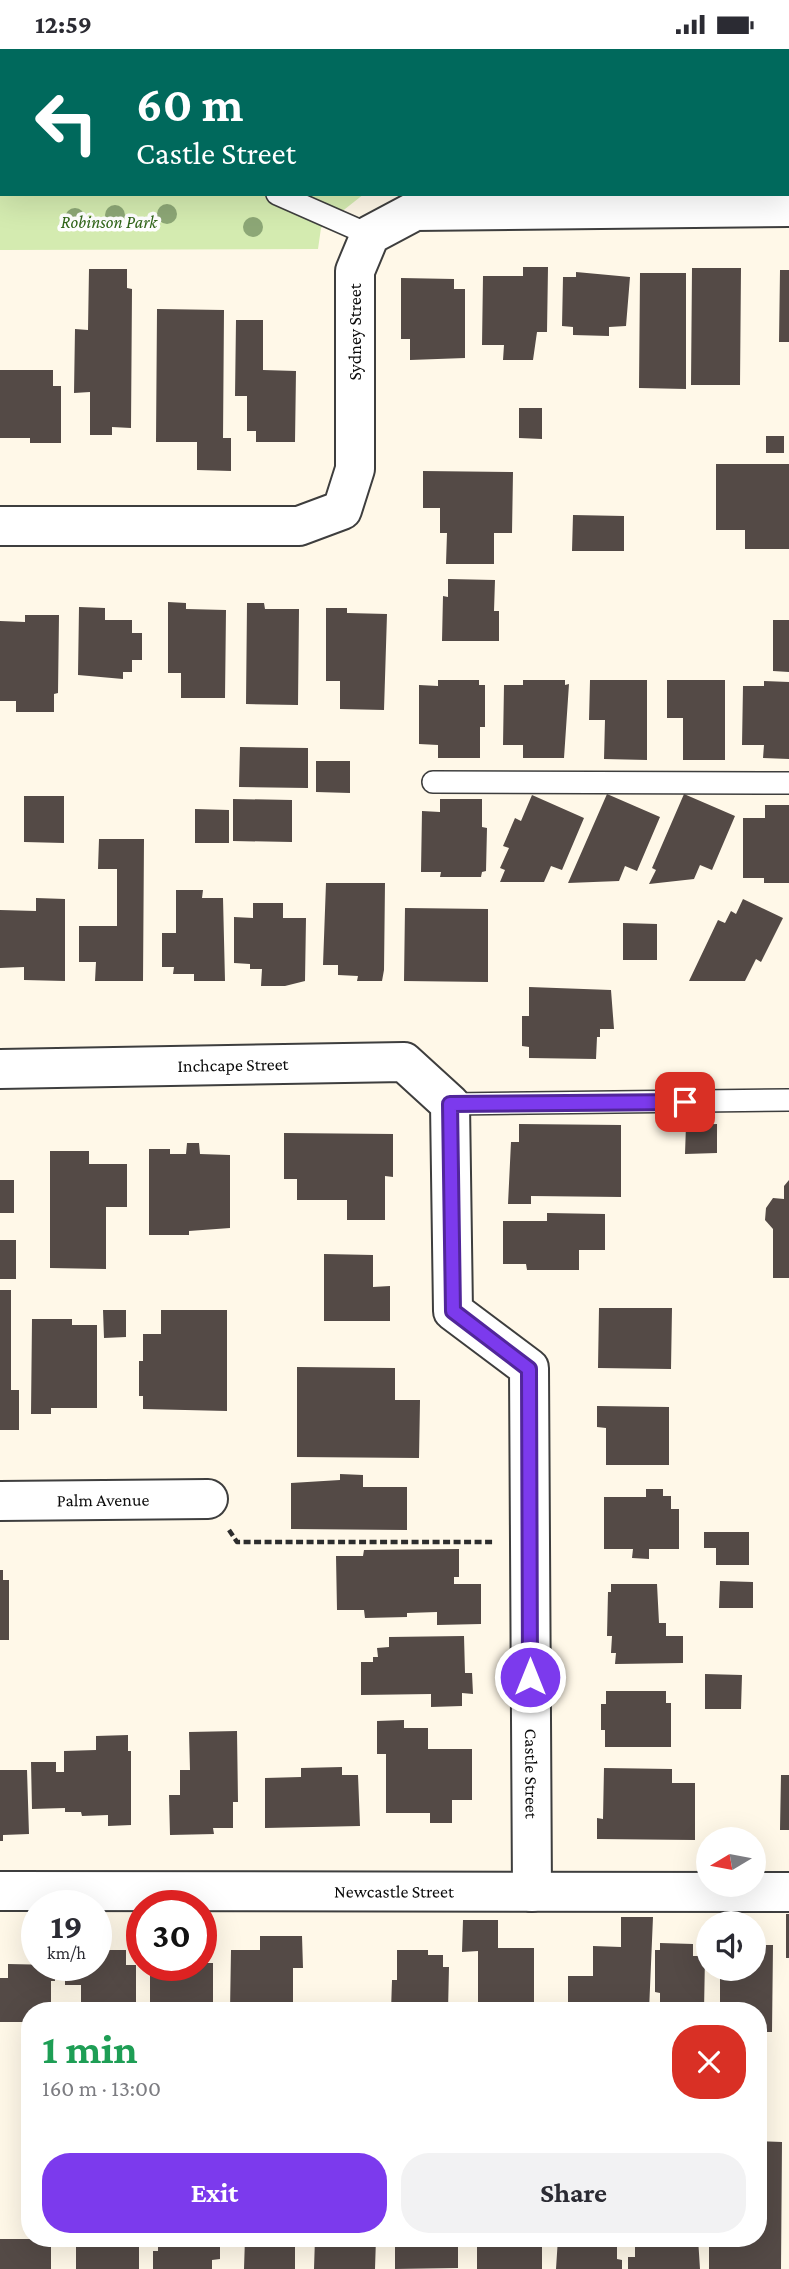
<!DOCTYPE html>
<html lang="en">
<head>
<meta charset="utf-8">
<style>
	:root { --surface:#fff; --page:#f2f2f3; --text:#2b2b33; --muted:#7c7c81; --accent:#7c3aed }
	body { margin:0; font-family:"Crimson Pro",serif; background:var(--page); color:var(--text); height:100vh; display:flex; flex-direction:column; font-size:26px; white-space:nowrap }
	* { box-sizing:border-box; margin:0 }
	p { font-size:23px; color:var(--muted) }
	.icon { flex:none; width:38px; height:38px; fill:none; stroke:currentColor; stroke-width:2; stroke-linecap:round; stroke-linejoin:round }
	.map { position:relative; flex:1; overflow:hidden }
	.details { position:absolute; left:21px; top:1953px; width:746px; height:245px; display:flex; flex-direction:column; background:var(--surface); border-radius:28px; box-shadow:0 7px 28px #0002 }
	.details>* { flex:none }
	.guide { position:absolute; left:0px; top:0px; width:789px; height:147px; box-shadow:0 7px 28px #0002; background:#00695c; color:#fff; overflow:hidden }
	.needle { width:46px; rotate:260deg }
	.controls { position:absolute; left:696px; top:1778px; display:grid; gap:14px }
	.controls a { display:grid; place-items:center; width:70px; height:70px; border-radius:50%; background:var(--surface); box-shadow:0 7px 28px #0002; font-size:35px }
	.speed { position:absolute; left:21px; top:1841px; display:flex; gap:14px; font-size:35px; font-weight:700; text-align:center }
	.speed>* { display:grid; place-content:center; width:91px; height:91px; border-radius:50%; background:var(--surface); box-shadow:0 7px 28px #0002; line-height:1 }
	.speed small { font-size:18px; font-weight:400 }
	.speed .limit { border:10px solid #d22; background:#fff; color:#111 }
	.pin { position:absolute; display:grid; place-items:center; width:60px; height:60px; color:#fff; margin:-30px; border-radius:14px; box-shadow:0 4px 10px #0006 }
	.me { position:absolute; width:77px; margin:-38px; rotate:0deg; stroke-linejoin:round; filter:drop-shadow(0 0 5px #0008) }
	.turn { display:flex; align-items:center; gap:24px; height:147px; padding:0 21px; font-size:32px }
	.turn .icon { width:91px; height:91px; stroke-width:2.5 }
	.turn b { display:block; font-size:49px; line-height:60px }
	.round { display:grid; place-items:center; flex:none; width:74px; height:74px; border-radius:28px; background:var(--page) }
	.overview { display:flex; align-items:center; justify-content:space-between; height:119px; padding:0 21px }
	h1 { font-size:42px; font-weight:700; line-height:52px; color:#1e9e55 }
	.cta { display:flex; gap:14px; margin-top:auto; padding:14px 21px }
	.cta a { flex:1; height:80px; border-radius:28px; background:var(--accent); color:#fff; font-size:28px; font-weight:700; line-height:80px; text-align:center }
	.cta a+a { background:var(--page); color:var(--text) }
	.status { display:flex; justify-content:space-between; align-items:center; height:49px; padding:0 35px; background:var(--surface); direction:ltr }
	.status svg { height:19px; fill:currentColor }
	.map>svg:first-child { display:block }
</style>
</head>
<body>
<div class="status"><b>12:59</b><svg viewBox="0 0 49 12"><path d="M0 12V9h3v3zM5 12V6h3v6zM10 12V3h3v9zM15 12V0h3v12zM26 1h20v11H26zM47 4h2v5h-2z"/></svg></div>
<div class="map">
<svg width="789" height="2220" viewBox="0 0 789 2220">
	<rect width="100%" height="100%" fill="#fff8e8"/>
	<path fill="#d4ebb0" d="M0,0H789V122L788,2H2V145H364L321,179L318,200L0,201Z"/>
	<path fill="#544a46" d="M523,218H548L547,283H537L533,311H503L504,296H482L483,227H523Z
		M692,219H741L740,336H691Z
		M89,220H127V239L132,240L131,379L112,378V386H90V343L74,344L75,280L88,281Z
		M780,221H789V293H779Z
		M576,223L630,228L626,277L609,278V287L573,286V278L562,277L563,228H576Z
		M640,224H686V340L639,339Z
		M401,229L454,230V240H465V309L410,311V290H401Z
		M157,260L224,261L223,389H231V422L197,421V393H156Z
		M236,271H263V321L296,322L295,393H256V382H247V347H235Z
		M0,321H53V337H61V394H30V389H0Z
		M519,359H542V390L519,389Z
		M766,387H784V404H766Z
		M716,415H789V500H745V481H716Z
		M423,422L513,423L512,484H494V515H446L447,484H440V459H423Z
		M573,466L624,467V502H572Z
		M448,530L495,531L494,562H499V592H442L443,547L448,548Z
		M168,553L186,554V560L226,561L225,649H181V624H168Z
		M247,554H264L265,560H299L298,656L246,655Z
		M79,558L105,559V571H132V584H142V611H132V623H123V630L78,626Z
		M326,559H347V564L387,565L384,661L340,660V632H326Z
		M25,566H59L58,644L54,645V663H16V652H0V572L25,573Z
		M773,571H789V623L773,622Z
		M438,631H479V636H485V678H480V709H438V696L419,695V636L438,637Z
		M523,631H565V636L569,635L564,709H523V696H503L504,636H523Z
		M590,631H647V711L604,710L605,671H589Z
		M667,631H725V711H683V669H667Z
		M764,632L789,633V710L763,709L764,696H742L743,637H764Z
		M240,698L308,699V739L239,738Z
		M316,712H350V744L316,743Z
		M607,745L660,768L637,822L625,817L619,832L568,834Z
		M684,745L735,767L712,821L700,816L694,830L649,835L656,821L652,819Z
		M532,746L584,769L562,821L551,817L544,833H500L505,821L500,819L509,799L503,797L515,769L521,772Z
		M24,747H64V794L24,793Z
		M233,750L292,751V793L233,792Z
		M440,750H482V778L487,779L486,822L482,823L481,828H440L441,823H421L422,762L440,763Z
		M765,756H789V834H764V829H743V769H765Z
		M195,760L229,761V794H195Z
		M99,790H144L143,932H95L96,913H79V877H117V820H98Z
		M326,834H385L384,921L382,932H357L358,927L338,926V916H323Z
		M176,841H203L202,849H223L225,932H194V925H173L174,918H162V884H176Z
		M36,849L65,850V932L24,931V918L0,919V861L36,862Z
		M743,850L783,869L761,913L756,910L745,932H689L718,871L725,874L731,862L736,865Z
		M253,854H283V869H306L305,932L285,937H261L262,920H250V915L234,914V868L253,869Z
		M405,859L488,860V933L404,932Z
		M623,874L657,875V911H623Z
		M529,938L611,941L614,980H600V988H597L596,1010L529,1009V998L522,997V967H529Z
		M519,1075L621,1076V1148L531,1147V1155H508L511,1093H519Z
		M717,1075V1104L685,1105L686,1076Z
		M284,1084L393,1085V1128L385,1127V1171H347V1151H297V1130H284Z
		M187,1094H199L200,1105L230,1106V1179L189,1182V1186H149V1100H170V1105H186Z
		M50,1102H89V1115H127V1158H106V1220L50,1219Z
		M0,1131H14V1164H0Z
		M789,1131V1229H773V1180L765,1171L766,1159L773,1149L784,1150V1137Z
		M547,1164L605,1165V1201H579V1221H527L526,1215H503V1172H547Z
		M0,1191H16V1230H0Z
		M324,1205L373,1206V1238L390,1237V1272H324Z
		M0,1241H11V1341H19V1381H0Z
		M599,1259H672L671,1320L598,1319Z
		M103,1261H126V1288L104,1289Z
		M161,1261H227V1362L143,1360V1347H139V1312H143V1285H161Z
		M32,1270H72V1276H97V1359H51V1365H31Z
		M297,1318L395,1319V1351H420L419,1409L297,1408Z
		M597,1357L669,1358V1416H606V1379L597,1378Z
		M340,1425L363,1426V1438H407V1481L291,1480V1434L340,1431Z
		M646,1440H663V1447H671V1460H679V1500H649V1510L632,1509L633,1500H604V1448H646Z
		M704,1483H749V1516H716V1499H704Z
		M459,1500V1528H454V1535H481V1575L437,1576V1563L407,1564V1568L365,1569L364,1561H337L336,1507H363L364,1501Z
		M0,1521H3V1531H9V1591H0Z
		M720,1532L753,1533V1559H719Z
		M611,1535H657L659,1574H666V1587H683V1614L615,1615L616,1604H611L612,1587H607L608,1543H611Z
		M464,1587L465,1624H472L473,1645L462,1644V1657L431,1658V1645L361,1646V1613H373V1608H378L377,1599L389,1598V1588Z
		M705,1625L742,1626L741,1660H705Z
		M606,1642H666V1654H671V1698H605V1681H601V1655H606Z
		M404,1671V1679H428V1700H472V1751H452V1774H430V1764H386V1705H377V1672Z
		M237,1682L238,1753H233V1779H213L214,1785L170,1786L169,1746H180V1721H190L189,1683Z
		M128,1686V1702H131V1776L108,1777V1766L82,1767L81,1763H65V1759L32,1760L31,1713H56V1723H64V1702L96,1701V1687Z
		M342,1718V1726H358L360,1777L265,1779V1729L301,1728V1719Z
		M604,1719L672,1720V1734H695V1791L597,1790V1769L603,1770Z
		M0,1721H27L29,1785L3,1786V1792H0Z
		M781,1726H789V1781H780Z
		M786,1865H789V1909H786Z
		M621,1868H653L649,1962H568V1927H593V1897L621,1898Z
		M463,1871H498V1899H534V1961L478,1959V1902L462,1903Z
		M260,1887H302L303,1919H293V1962H230L231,1901H260Z
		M660,1894L693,1895V1907H705L704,1962H660V1944L655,1943V1901H660Z
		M754,1896H773L772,1983H758V1962H720V1920H754Z
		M96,1901H126V1916H136V1962H81V1936H65V1916H96Z
		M397,1901H428V1906H443V1918H449L448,1962H391L392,1931H397Z
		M201,1914H213V1962H150V1919H141V1916L189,1919V1916H201Z
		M8,1915L55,1916V1932H51V1962H30V1973H0V1929H8Z
		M758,2092L782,2093L781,2220H709V2189H758Z
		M76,2189H139V2220H76Z
		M158,2189H220V2210L212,2211V2220H153V2202H158Z
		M245,2189H295V2220H244Z
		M315,2189H376L375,2220H314Z
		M395,2189H458V2219L395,2220Z
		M477,2189H542V2220H477Z
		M558,2189H617V2210L622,2211V2220H556Z
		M635,2189H698L700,2220H628V2208H635Z
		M0,2190H51V2220H0Z"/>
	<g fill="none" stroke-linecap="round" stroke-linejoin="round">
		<g stroke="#3e3e3e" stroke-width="24">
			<path id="lane" d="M277,145L370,186
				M433,733L789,734
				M450,1055L789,1051"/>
		</g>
		<g stroke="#3e3e3e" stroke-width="42">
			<g id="street">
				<path d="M0,477H299L342,461L355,420V222L370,186L415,162L789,158"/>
				<path id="s1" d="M0,1020L404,1013L450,1055L453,1262L529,1319L532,1843"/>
				<path id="s2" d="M0,1452L208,1450"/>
				<path id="s3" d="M0,1842L789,1843"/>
			</g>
		</g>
		<path stroke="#2d2d2d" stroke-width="4.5" stroke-dasharray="7 3.5" stroke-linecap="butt" d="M409,2L411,0
			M229,1481L237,1493H493"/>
		<use href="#lane" stroke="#fff" stroke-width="21"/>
		<use href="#street" stroke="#fff" stroke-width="38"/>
	</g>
	<g fill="#8da776">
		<circle cx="167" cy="165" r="10"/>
		<circle cx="115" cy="166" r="10"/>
		<circle cx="75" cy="169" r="10"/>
		<circle cx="253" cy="178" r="10"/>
	</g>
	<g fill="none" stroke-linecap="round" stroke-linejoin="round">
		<g stroke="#51269a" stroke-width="18">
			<path id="route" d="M530,1628L529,1320L453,1262L450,1055L685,1053"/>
		</g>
		<use href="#route" stroke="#7c3aed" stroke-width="12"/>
	</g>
	<g text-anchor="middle" stroke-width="7" stroke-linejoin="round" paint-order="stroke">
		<g font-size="18" font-style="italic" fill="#306519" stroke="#fff">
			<text x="109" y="179">Robinson Park</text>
		</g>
		<g font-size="18" fill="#0b0b0b" stroke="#fff">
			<text transform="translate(355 283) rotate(-90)" y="6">Sydney Street</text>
			<text dy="6" stroke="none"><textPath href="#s1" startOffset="233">Inchcape Street</textPath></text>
			<text dy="6" stroke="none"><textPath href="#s2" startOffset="103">Palm Avenue</textPath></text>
			<text dy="6" stroke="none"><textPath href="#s1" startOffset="1174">Castle Street</textPath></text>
			<text dy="6" stroke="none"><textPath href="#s3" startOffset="394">Newcastle Street</textPath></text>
		</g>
	</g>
</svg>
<div class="controls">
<a><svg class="needle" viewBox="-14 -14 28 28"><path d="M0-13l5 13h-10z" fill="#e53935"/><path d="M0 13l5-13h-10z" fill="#7c7c81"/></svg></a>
<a><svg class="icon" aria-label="sound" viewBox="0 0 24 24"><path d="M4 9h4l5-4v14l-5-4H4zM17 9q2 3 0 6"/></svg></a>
</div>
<div class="speed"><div>19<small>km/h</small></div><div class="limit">30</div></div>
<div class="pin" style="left:685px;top:1053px;background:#d93025"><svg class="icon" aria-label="arrive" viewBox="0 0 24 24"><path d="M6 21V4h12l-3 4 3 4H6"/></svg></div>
<svg class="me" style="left:530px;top:1628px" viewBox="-20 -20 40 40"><circle r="17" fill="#7c3aed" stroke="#fff" stroke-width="3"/><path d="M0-11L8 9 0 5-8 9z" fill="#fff"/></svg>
<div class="guide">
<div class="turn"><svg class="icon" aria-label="left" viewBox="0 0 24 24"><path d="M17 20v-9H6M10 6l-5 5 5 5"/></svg><div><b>60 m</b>Castle Street</div></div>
</div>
<section class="details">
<div class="overview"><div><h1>1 min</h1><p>160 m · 13:00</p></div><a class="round" style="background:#d93025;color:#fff"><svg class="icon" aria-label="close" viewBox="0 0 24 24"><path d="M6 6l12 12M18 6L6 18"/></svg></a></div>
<div class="cta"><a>Exit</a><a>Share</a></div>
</section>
</div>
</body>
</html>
